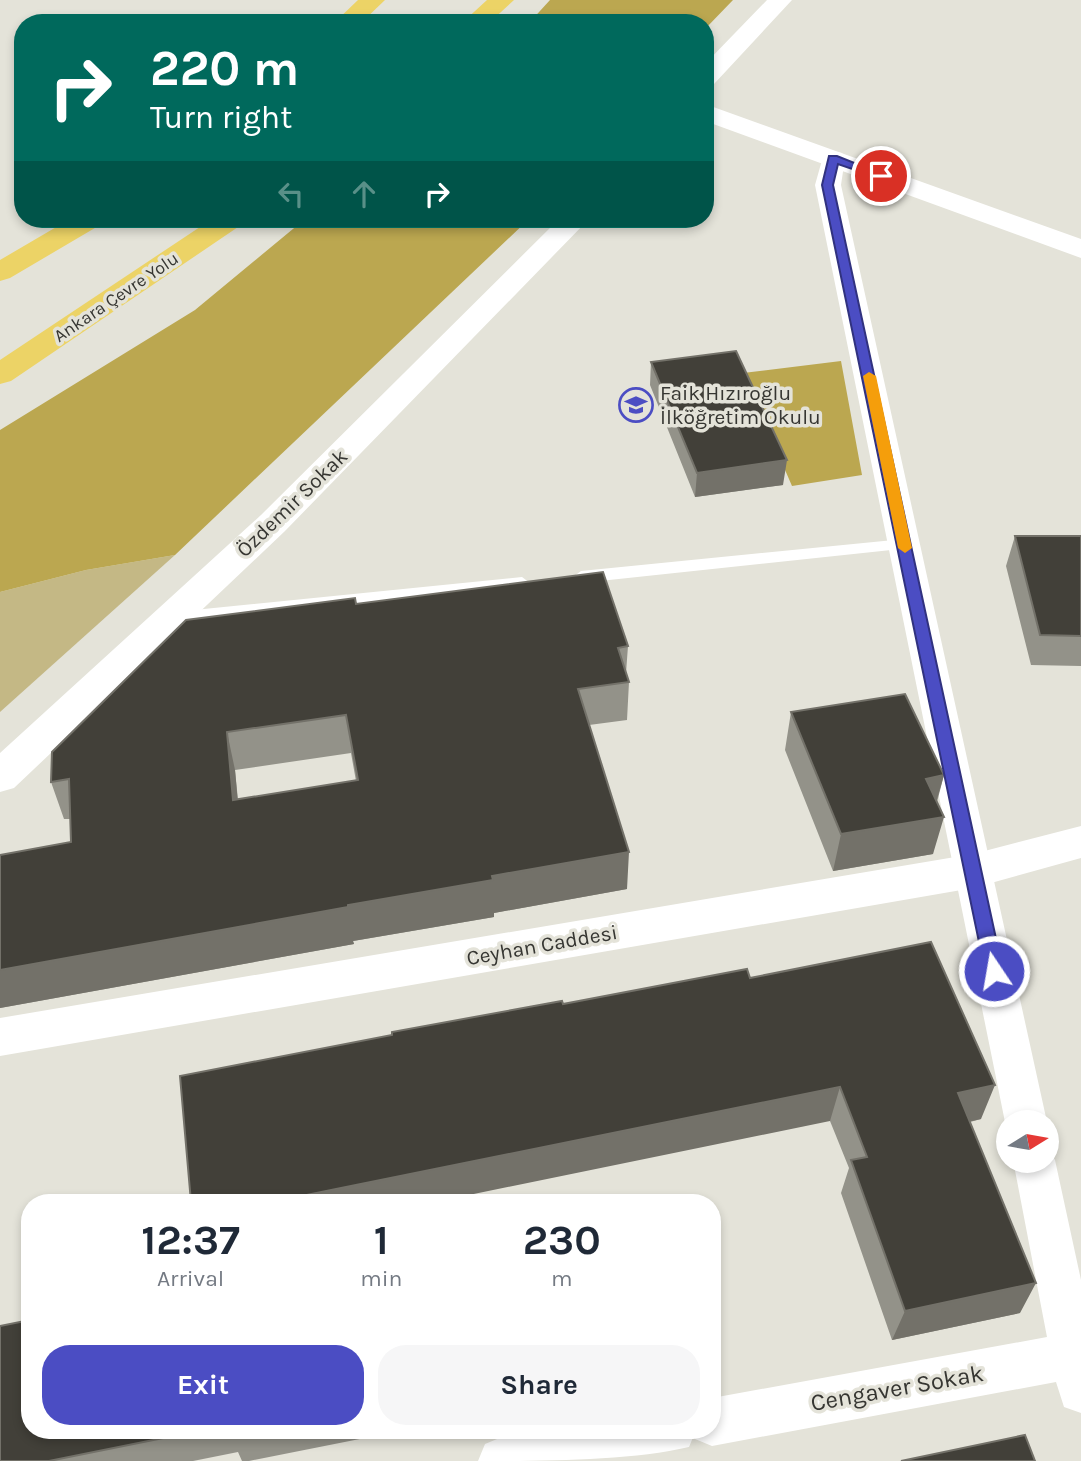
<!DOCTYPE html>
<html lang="en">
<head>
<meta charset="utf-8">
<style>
	:root { --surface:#fff; --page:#f6f6f7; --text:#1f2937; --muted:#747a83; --accent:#4b4dc3 }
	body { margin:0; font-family:Karla,sans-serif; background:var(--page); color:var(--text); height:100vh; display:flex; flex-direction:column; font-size:26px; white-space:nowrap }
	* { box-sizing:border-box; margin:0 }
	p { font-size:23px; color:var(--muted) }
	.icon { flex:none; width:38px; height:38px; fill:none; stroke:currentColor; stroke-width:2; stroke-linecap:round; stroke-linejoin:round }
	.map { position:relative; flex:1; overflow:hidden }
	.panel { position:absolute; left:21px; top:1194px; width:700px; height:245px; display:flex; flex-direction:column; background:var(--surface); border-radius:28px; box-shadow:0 4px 10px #0003 }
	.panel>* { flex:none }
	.hud { position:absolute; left:14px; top:14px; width:700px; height:214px; border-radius:28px; box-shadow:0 4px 10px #0003; background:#00695c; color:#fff; overflow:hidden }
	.needle { width:46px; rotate:79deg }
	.fabs { position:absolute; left:996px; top:1110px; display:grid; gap:14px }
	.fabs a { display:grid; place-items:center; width:63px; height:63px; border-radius:50%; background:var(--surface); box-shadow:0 4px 10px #0003; font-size:35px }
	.pin { position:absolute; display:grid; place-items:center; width:60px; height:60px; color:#fff; margin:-30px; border:4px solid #fff; border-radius:50%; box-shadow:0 2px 7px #0007 }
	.me { position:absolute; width:77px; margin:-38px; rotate:348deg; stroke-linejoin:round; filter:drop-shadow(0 0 5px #0008) }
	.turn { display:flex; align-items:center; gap:24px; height:147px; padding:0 21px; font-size:32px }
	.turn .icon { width:91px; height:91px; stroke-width:2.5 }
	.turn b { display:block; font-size:49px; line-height:60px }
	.lanes { display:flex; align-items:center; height:66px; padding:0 21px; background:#0003; justify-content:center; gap:35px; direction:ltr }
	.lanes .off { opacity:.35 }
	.eta { display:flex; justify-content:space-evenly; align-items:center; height:119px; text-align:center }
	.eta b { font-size:42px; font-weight:700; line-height:49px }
	.cta { display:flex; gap:14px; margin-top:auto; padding:14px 21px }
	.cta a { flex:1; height:80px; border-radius:28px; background:var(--accent); color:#fff; font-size:28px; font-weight:700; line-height:80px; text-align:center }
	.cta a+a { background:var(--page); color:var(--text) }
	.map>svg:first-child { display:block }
</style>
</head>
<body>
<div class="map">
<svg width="1081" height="1461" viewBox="0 0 1081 1461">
	<rect width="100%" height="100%" fill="#e4e3d9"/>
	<path fill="#c4b885" d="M175,555L0,712V592L86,570Z"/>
	<path fill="#bba750" d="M550,0H733L705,29V23H529Z
		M305,219H529L175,555L86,570L0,592V430L195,310Z
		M841,361L862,475L792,486L743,373Z"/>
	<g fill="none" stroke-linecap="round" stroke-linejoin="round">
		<path fill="#fff" fill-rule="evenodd" d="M904,539L912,544L910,548L581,583L573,577L581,571Z
			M522,577L530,583L522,589L174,624L166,618L174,612Z"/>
		<path fill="#fff" fill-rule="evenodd" d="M833,151L842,153L845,158L841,185L1047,1122L1046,1123L1008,1122V1129L1005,1122L815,185L824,153Z
			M1046,1145L1055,1160L1081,1280V1413L1064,1407L1056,1382L712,1446L695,1439L694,1435L689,1447C630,1461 542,1461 478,1461L485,1444L502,1437L542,1430H712V1398L1047,1337L1013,1160H1046Z"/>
		<path fill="#fff" fill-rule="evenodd" d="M767,0H792L714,84L705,87V64Z
			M705,104L1081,239V258L705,121Z
			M559,219H589L285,531L14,788L0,792V753L261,515Z
			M1081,826V858L973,888L0,1056V1018L973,854Z"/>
		<path fill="#ecd366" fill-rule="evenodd" d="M358,0H385L361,23H334Z
			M487,0H514L489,23H462Z
			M70,219H104L100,225L10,278L0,281V260Z
			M212,219H245L241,225L11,381L0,384V360Z"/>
	</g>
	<path fill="#939289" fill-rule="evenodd" d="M651,362L783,485L695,497L650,385Z
		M1015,536H1081V666L1031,665L1006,566Z
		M356,604L628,646L626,673L629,682L627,720L589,725L627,889L494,913V917L353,941L354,944L0,1008V855L71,842L70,819H64L51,782ZM351,753L356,781L238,800L235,770Z
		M791,712L944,775L937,802L933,854L833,871L785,750Z
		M750,978L981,1119L970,1122L1020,1313L892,1340L841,1193L849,1168L830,1121L563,1004Z
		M30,1430H405L249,1461H242L238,1452L193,1461H0Z"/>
	<path fill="#737169" d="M787,460L783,485L695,497L697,473Z
		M227,732L235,770L241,838L233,800Z
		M944,775L933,813L926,779Z
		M944,817L933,854L833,871L841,834Z
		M629,852L627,889L494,913V917L353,941L354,944L0,1008V970L348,905L492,876Z
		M995,1085L981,1119L945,1127L958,1093Z
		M840,1087L830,1121L435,1202H272Z
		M1036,1283L1020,1313L892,1340L905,1311Z"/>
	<path fill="#424039" stroke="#737169" stroke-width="2" fill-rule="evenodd" d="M736,351L787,460L697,473L651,362Z
		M1015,536H1081V636L1040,635Z
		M603,572L628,646L618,648L629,682L578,689L629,852L492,876L493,880L348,905V907L0,970V855L71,842L69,779L51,782L52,752L186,620L355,598L356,604ZM346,715L358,780L233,800L227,732Z
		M905,694L944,775L926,779L944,817L841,834L791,712Z
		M931,942L995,1085L958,1093L1036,1283L905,1311L851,1160L867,1157L840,1087L272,1202H191L180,1076L392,1035V1032L562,1001L563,1004L747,969L750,978Z
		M30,1320V1430H203L49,1461H0V1326Z
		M231,1430H262L231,1436Z
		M1025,1435L1035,1461H901Z"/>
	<path fill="#4b4dc3" stroke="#31327f" stroke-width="2" d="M829,156H837L887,176L881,179L838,164L833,185L1003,971L1001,977L994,979L988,977L985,971L822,185Z"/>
	<path fill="#f59e0b" d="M869,372L876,376L912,548L905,553L898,548L863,376Z"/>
	<defs>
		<g id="school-ring" transform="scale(1.75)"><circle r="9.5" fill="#e4e3d9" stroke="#4b4dc3" stroke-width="1.5"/><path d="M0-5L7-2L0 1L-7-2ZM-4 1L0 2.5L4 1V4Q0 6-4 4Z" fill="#4b4dc3"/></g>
	</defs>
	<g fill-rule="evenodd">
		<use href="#school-ring" x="636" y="405"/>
	</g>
	<g text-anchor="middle" stroke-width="7" stroke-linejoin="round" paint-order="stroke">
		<g font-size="18" fill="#363632" stroke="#e4e3d9">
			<text transform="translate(116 297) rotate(-34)" y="6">Ankara Çevre Yolu</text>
		</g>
		<g font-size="21" fill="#363632" stroke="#e4e3d9" text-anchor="start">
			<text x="660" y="400">Faik Hızıroğlu<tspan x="660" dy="24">İlköğretim Okulu</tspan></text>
		</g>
		<g font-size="21" fill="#363632" stroke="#e4e3d9">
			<text transform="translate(292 503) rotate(-44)" y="7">Özdemir Sokak</text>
			<text transform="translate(542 945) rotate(-10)" y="7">Ceyhan Caddesi</text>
		</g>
		<g font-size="24" fill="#363632" stroke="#e4e3d9">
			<text transform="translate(897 1388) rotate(-10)" y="8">Cengaver Sokak</text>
		</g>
	</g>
</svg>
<div class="fabs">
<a><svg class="needle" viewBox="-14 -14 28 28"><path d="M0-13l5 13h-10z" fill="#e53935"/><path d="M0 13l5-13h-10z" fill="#747a83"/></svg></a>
</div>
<div class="pin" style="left:881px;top:176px;background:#d93025"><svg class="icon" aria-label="arrive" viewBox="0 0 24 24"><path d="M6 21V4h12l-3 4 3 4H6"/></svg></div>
<svg class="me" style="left:994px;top:971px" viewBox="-20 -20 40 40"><circle r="17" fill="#4b4dc3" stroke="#fff" stroke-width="3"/><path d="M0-11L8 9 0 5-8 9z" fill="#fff"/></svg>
<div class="hud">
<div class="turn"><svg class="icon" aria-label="right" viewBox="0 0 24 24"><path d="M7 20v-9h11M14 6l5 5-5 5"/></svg><div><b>220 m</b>Turn right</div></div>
<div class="lanes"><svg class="icon off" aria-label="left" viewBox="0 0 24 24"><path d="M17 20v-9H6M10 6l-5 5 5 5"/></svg><svg class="icon off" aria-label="ahead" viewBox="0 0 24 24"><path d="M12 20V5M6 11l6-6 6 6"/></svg><svg class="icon" aria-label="right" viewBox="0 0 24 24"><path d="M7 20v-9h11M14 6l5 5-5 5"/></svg></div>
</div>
<section class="panel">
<div class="eta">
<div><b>12:37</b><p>Arrival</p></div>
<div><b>1</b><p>min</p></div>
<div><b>230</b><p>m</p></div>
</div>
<div class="cta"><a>Exit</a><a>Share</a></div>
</section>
</div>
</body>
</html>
